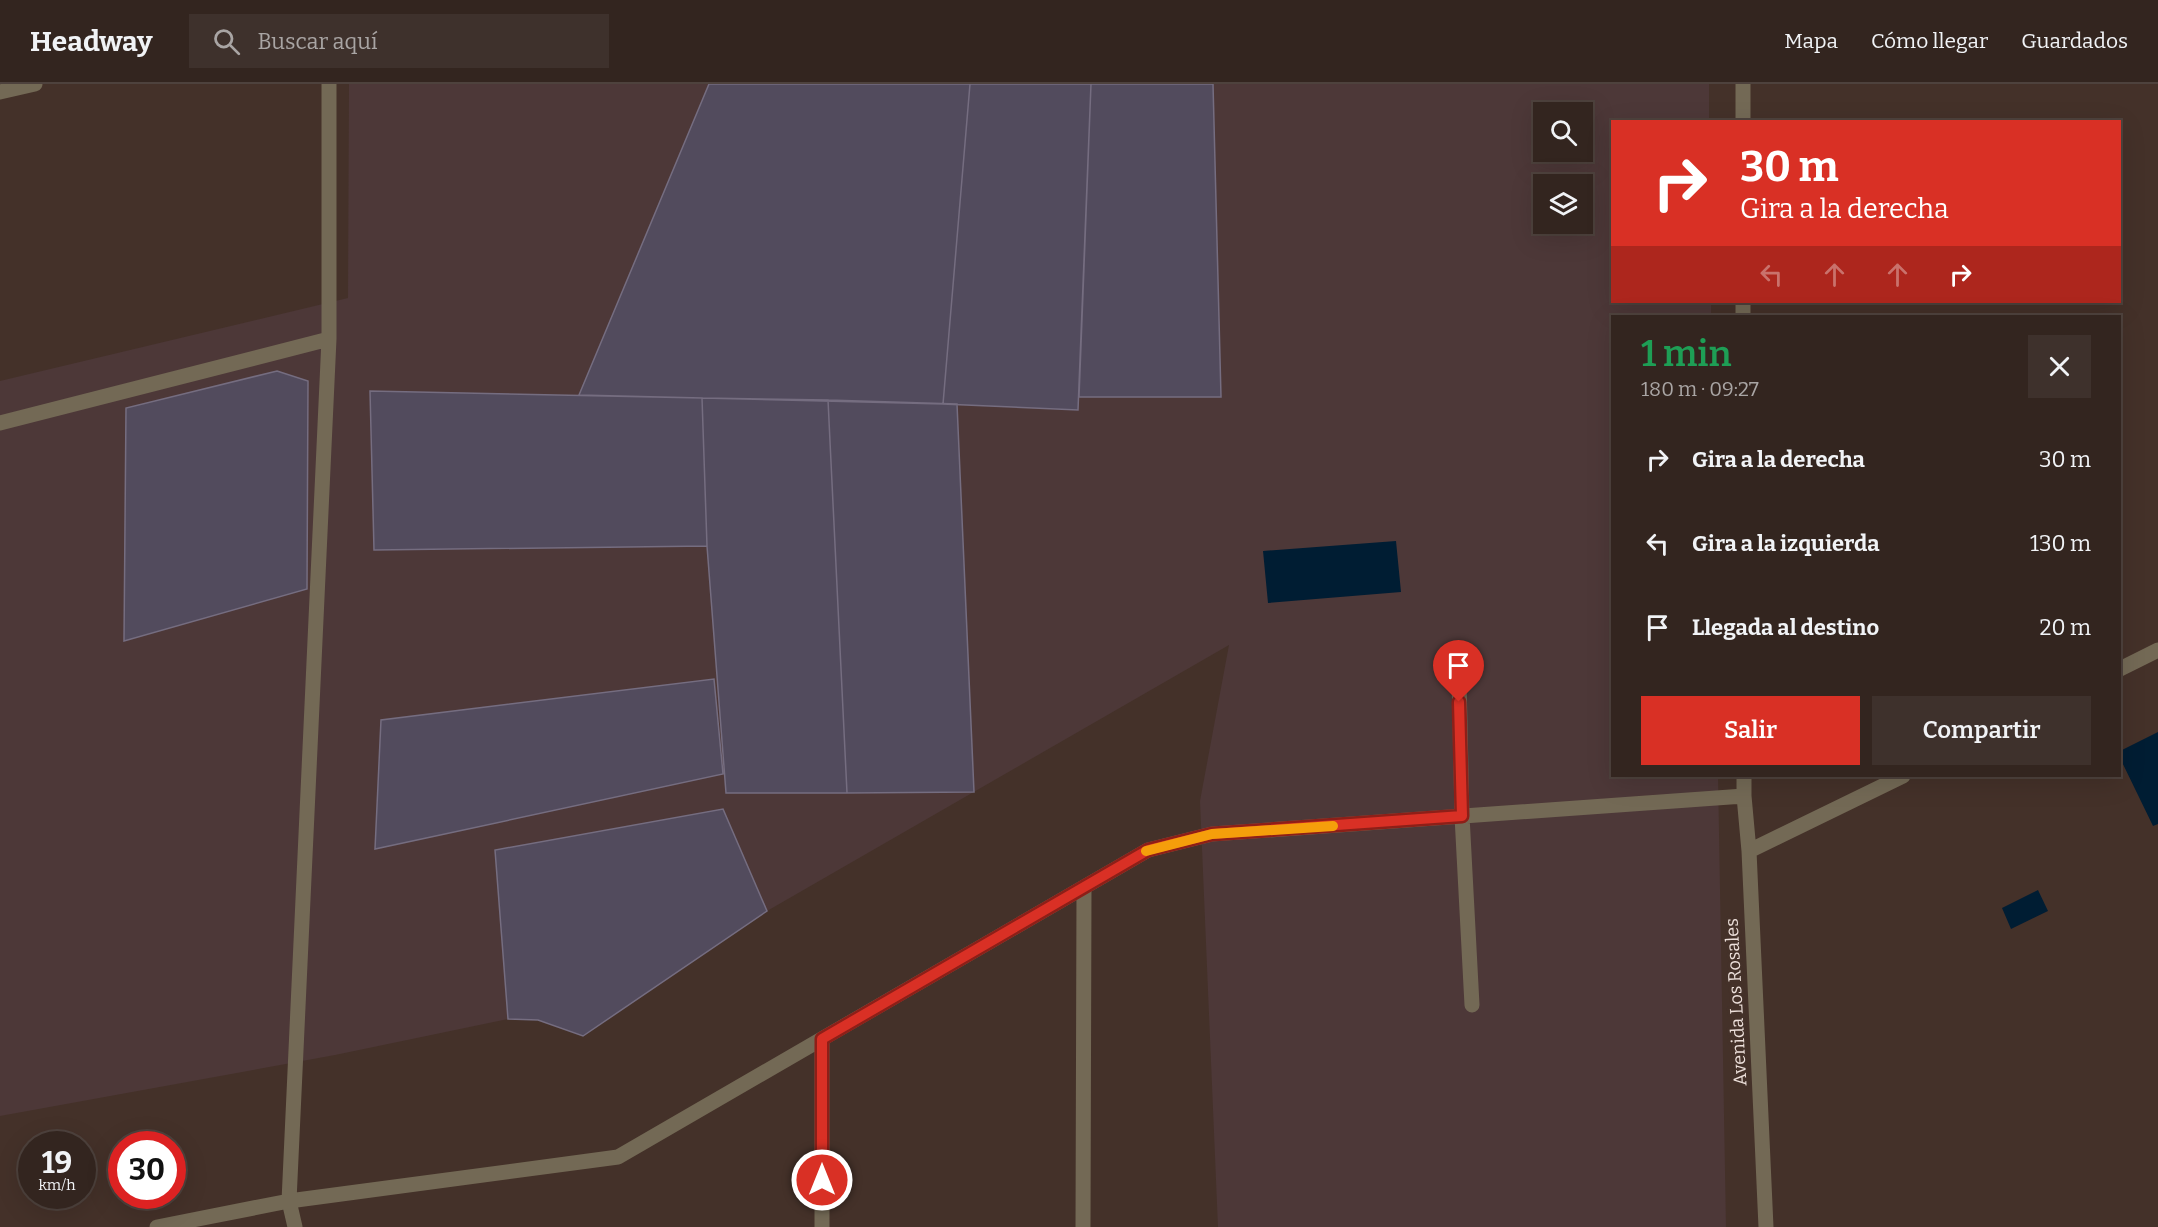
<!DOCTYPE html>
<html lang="es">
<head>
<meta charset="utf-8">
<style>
	:root { --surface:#33251f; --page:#3e312c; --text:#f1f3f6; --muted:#a9a5a4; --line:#4e423d; --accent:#d93025 }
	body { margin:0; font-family:Bitter,serif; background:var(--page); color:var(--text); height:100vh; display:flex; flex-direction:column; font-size:22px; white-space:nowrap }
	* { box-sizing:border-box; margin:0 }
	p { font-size:20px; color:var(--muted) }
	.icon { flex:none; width:33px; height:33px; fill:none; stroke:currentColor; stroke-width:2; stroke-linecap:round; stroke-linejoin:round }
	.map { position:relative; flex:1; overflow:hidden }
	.details { position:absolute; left:1611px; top:231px; width:510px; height:462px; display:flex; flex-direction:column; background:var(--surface); border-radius:0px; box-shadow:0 6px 24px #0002,0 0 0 2px var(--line) }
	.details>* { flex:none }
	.guide { position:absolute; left:1611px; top:36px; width:510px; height:183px; border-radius:0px; box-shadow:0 6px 24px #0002,0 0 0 2px var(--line); background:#d93025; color:#fff; overflow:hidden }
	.controls { position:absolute; left:1533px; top:18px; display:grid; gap:12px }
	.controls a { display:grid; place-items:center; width:60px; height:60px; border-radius:0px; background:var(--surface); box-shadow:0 6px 24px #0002,0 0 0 2px var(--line); font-size:30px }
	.speed { position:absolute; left:18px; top:1047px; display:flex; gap:12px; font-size:30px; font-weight:700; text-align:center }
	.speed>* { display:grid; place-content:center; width:78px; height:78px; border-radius:50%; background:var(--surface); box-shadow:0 6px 24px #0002,0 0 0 2px var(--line); line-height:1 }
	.speed small { font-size:15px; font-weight:400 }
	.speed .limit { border:9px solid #d22; background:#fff; color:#111 }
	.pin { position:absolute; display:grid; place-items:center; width:51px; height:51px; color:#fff; margin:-62px -26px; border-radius:50% 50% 50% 0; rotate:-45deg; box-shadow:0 0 6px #0007 }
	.pin .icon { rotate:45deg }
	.me { position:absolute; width:66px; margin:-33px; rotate:0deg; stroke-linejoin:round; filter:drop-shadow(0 0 4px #0008) }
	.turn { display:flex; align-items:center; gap:21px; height:126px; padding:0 30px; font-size:27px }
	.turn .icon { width:78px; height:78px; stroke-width:2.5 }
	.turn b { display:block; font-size:42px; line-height:51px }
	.lanes { display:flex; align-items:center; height:57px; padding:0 30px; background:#0003; justify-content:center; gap:30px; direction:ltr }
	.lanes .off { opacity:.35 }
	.round { display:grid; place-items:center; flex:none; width:63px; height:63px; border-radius:0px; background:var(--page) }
	.headline { display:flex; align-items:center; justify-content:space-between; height:102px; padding:0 30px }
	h1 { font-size:36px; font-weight:600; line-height:45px; color:#1e9e55 }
	.primary-button { display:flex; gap:12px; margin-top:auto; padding:12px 30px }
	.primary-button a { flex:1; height:69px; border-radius:0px; background:var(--accent); color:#fff; font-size:24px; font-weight:600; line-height:69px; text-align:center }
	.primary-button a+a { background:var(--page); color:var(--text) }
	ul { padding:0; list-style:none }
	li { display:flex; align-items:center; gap:18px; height:84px; padding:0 30px }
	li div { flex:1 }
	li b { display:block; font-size:22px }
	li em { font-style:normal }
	header { display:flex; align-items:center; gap:36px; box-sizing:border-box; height:84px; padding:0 30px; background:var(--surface); border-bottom:2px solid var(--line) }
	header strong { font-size:28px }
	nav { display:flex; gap:33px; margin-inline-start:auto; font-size:21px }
	.search { width:420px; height:54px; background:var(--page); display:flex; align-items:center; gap:15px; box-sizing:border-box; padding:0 21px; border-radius:0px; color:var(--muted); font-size:22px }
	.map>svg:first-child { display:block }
</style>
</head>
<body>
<header>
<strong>Headway</strong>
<div class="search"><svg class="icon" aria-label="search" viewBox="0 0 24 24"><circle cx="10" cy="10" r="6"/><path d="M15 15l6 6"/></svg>Buscar aquí</div>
<nav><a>Mapa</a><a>Cómo llegar</a><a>Guardados</a></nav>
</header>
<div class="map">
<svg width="2158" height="1143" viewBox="0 0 2158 1143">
	<rect width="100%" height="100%" fill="#443129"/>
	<path fill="#4d3838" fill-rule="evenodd" d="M349,0H1709V37L1612,38V218H1711V232H1612V692H1718L1726,1143H1218L1200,717L1229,561L767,827L583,952L538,936L508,935L335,971L0,1032V297L348,214ZM1544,28H1582V68H1544ZM1544,100H1582V140H1544Z"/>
	<path fill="#001d33" d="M1396,457L1401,508L1268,519L1263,467Z
		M2158,648V740L2153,742L2120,674V667Z
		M2038,806L2048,827L2011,845L2002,824Z"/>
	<path fill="#524b5d" stroke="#756d80" stroke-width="1.5" d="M709,0H970L943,320L579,311Z
		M970,0H1091L1078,326L943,320Z
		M1091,0H1213L1221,313H1079Z
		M277,287L308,297L307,505L124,557L126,324Z
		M370,307L702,314L707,462L374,466Z
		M702,314L828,316L847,709H726L707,462Z
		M828,316L957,320L974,708L847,709Z
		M714,595L723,690L375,765L381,636Z
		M723,725L767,827L583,952L538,936L508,935L495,766Z"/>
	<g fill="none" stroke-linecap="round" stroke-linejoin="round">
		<path stroke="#736955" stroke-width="15" d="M1743,0V38
			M0,8L35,0
			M1743,218V232
			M0,339L329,255
			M2120,585L2158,566
			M1459,595L1462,732L1472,921
			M1744,692V712L1749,767L1766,1143
			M1749,767L1903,692
			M822,955V1143
			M157,1143L289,1117L618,1073L1148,766L1212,750L1744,712
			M295,1143L289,1117L329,255V0
			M1083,1143L1084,804"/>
	</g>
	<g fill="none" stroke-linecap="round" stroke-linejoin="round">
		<g stroke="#8d1f18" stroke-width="15">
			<path id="route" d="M822,1096V955L1148,766L1212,750L1462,732L1459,618"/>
		</g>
		<use href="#route" stroke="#d93025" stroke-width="10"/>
		<path stroke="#f59e0b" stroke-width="10" d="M1146,767L1212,750L1333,742"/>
	</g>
	<g text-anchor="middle" stroke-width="6" stroke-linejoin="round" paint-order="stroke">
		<g font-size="18" fill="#ede0db" stroke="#443129">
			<text transform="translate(1736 918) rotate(-93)" y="6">Avenida Los Rosales</text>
		</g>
	</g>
</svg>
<div class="controls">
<a><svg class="icon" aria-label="search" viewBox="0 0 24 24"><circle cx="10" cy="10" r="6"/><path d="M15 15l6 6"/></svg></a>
<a><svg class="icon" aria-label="layers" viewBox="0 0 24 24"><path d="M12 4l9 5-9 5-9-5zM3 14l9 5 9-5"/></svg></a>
</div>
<div class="speed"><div>19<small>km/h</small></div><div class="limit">30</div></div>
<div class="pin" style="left:1459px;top:618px;background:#d93025"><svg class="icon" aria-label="arrive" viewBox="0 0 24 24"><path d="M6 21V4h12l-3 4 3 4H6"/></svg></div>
<svg class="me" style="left:822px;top:1096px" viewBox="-20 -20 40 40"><circle r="17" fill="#d93025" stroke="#fff" stroke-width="3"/><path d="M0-11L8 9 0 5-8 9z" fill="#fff"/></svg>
<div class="guide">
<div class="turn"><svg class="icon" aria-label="right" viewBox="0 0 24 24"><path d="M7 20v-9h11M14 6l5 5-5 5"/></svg><div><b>30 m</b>Gira a la derecha</div></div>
<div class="lanes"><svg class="icon off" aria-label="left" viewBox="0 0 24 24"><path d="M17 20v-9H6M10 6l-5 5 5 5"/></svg><svg class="icon off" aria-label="ahead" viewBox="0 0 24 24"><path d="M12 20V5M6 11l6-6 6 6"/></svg><svg class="icon off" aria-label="ahead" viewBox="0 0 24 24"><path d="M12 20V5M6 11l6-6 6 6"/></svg><svg class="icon" aria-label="right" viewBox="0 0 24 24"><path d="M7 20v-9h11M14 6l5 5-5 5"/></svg></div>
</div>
<section class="details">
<div class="headline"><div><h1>1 min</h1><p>180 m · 09:27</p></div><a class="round"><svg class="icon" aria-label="close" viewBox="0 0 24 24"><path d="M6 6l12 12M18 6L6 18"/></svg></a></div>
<ul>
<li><svg class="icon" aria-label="right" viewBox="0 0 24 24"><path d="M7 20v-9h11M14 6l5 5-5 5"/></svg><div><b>Gira a la derecha</b></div><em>30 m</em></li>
<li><svg class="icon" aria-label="left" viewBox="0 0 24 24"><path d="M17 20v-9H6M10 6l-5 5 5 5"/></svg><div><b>Gira a la izquierda</b></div><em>130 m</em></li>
<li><svg class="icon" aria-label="arrive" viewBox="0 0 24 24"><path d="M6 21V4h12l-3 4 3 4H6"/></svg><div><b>Llegada al destino</b></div><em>20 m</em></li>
</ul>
<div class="primary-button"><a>Salir</a><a>Compartir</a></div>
</section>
</div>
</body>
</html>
